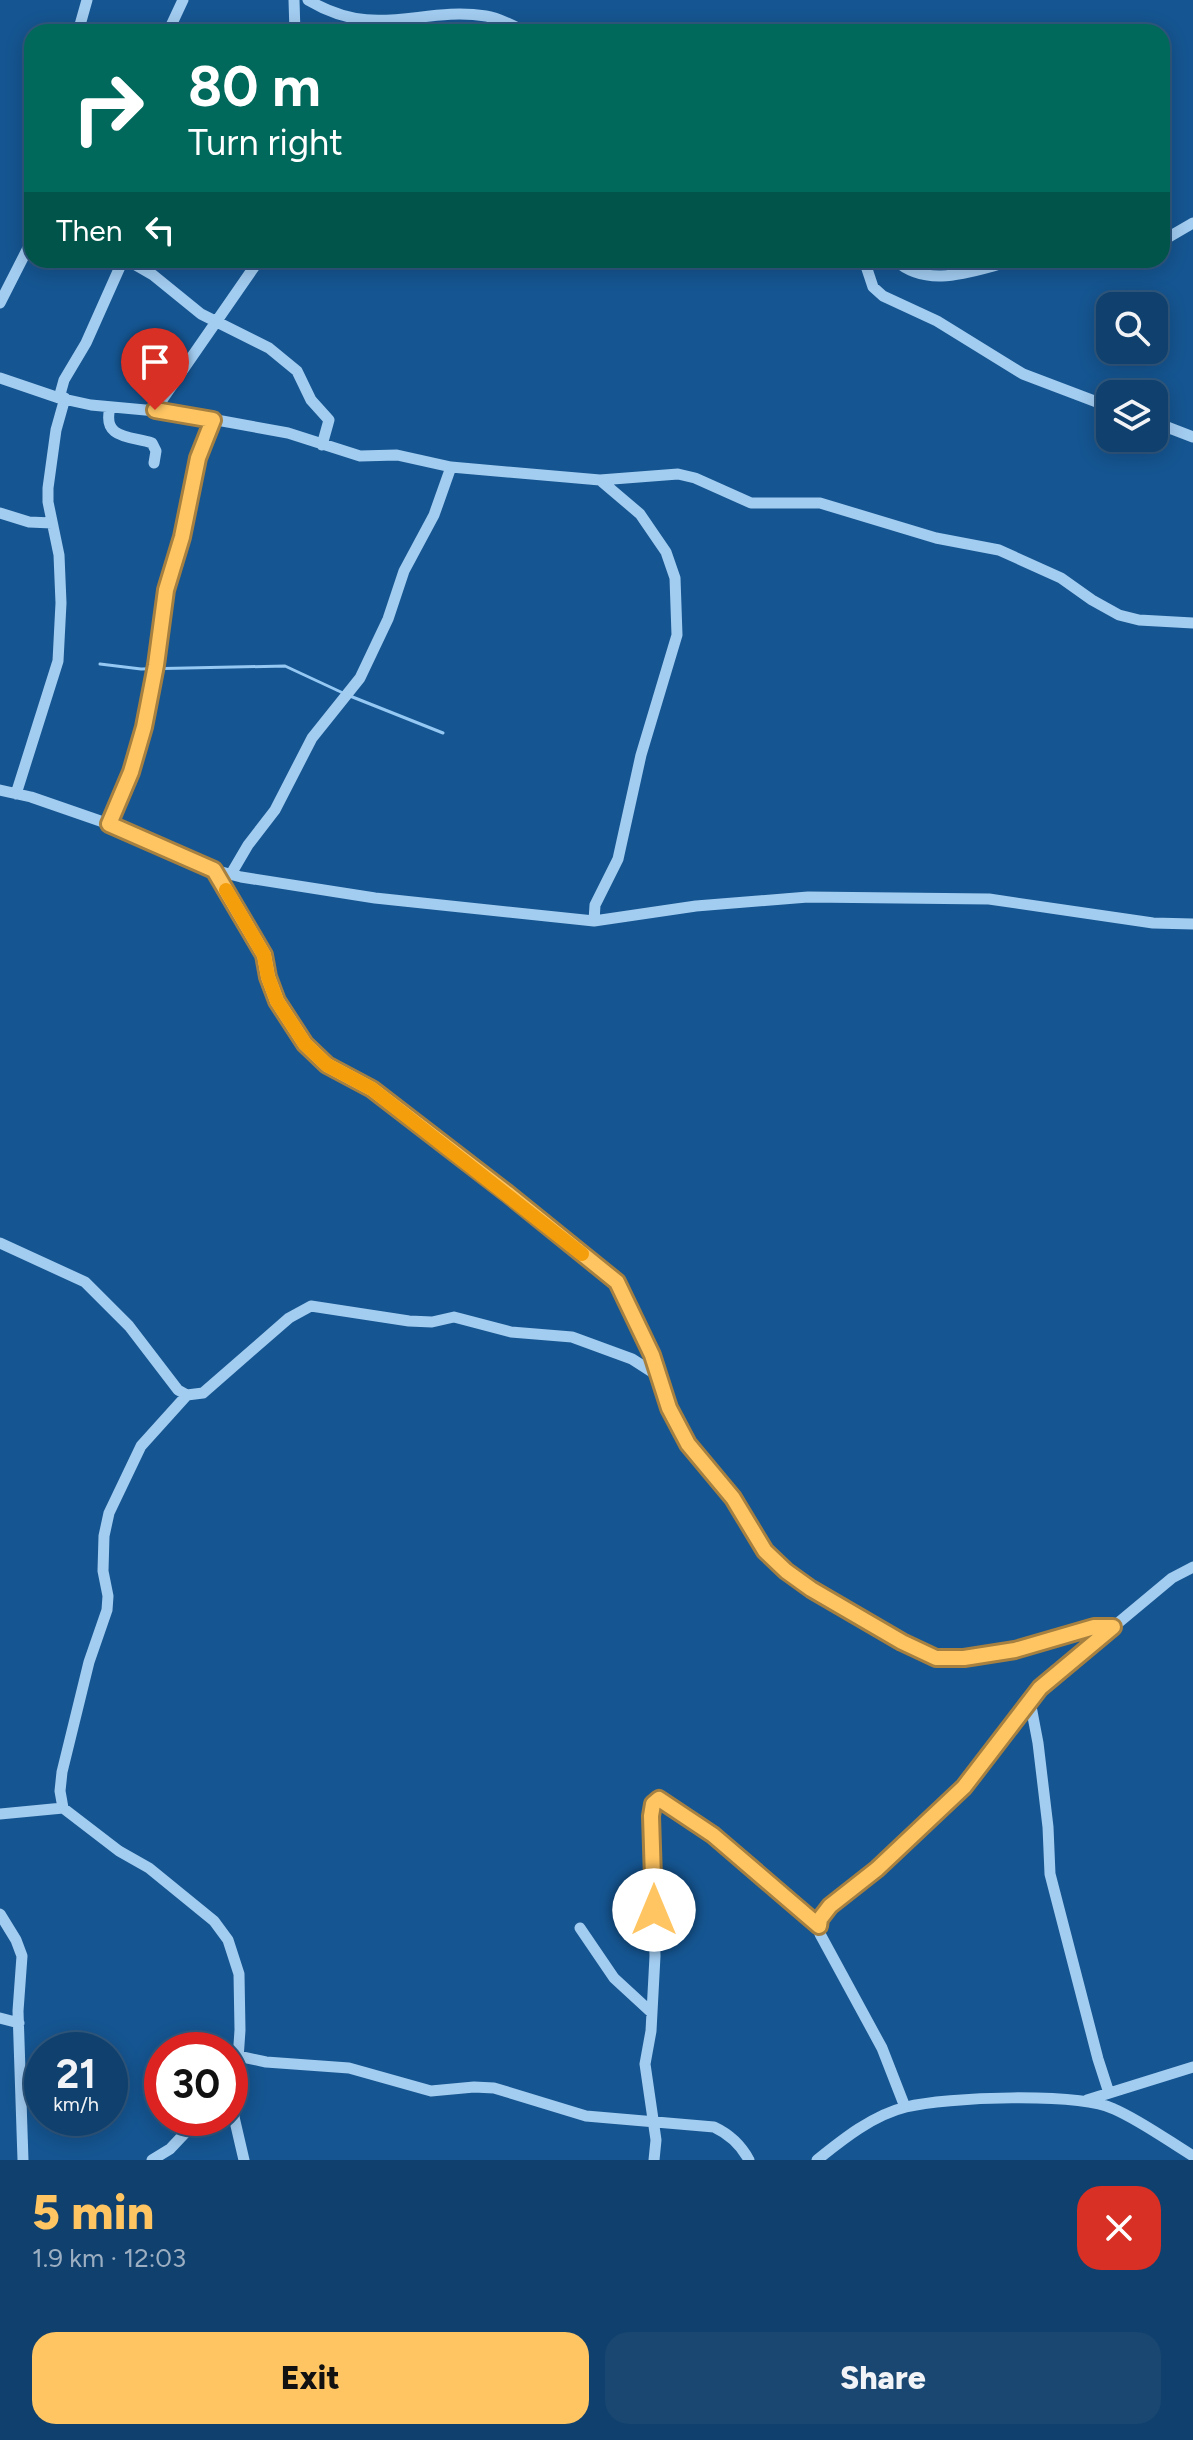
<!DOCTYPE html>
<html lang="en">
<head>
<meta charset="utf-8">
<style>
	:root { --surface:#10406d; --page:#194772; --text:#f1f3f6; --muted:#9cafc2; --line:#305980; --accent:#ffc562 }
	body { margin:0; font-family:Figtree,sans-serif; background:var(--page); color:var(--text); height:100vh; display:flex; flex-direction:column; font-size:30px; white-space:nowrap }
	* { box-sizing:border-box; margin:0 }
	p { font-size:26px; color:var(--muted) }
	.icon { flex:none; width:44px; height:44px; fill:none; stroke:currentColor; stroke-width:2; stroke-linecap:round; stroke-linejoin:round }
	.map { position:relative; height:2160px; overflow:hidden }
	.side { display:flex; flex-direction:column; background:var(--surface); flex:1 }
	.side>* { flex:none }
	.guide { position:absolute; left:24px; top:24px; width:1146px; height:244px; border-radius:24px; box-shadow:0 4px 20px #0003,0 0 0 2px var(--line); background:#00695c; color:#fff; overflow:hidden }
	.controls { position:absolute; left:1096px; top:292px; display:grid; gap:16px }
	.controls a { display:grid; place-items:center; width:72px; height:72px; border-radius:16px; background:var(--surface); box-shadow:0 4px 20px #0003,0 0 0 2px var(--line); font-size:40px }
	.speed { position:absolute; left:24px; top:2032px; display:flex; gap:16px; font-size:40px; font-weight:700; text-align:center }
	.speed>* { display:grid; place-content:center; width:104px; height:104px; border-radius:50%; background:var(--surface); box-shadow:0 4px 20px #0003,0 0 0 2px var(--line); line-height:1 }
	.speed small { font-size:20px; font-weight:400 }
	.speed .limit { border:12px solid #d22; background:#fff; color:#111 }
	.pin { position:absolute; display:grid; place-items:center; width:68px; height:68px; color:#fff; margin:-82px -34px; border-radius:50% 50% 50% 0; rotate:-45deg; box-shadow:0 0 8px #0007 }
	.pin .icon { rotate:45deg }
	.me { position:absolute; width:88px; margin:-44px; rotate:0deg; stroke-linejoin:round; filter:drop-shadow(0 0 6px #0008) }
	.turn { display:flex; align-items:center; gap:28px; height:168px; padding:0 32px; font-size:36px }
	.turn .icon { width:104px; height:104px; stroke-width:2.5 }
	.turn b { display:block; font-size:56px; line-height:68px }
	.then { display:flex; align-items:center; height:76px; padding:0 32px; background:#0003; gap:16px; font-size:30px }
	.round { display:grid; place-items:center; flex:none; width:84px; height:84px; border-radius:24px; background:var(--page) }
	.summary { display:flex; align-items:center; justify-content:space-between; height:136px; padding:0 32px }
	h1 { font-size:48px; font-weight:800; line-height:60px; color:var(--accent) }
	.primary-button { display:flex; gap:16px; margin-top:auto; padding:16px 32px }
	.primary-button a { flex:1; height:92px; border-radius:24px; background:var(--accent); color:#111; font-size:32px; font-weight:800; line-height:92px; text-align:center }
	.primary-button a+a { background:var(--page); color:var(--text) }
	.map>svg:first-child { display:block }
</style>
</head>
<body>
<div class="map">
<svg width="1193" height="2160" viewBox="0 0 1193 2160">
	<rect width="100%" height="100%" fill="#155591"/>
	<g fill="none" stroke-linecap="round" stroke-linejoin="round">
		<path stroke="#95c8f3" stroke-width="3" d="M100,664L141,669L285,666L343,693
			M350,696L443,733"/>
		<path stroke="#a2ccf0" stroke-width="11" d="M294,0L295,32
			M308,0C377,41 419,6 486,16C500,18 513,26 526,32
			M78,32L87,0
			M168,32L183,0
			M1162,241L1193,223
			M127,260L153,275L201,314L269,348L297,371L311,400L329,420L322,445
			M864,260L873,287L883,296L937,321L1023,374L1110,407
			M895,260C929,291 976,269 1016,260
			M0,303L32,240
			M0,378L59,398L91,405L178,413L288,433L360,456L397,455L451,467L600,480L678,474L695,478L751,503H820L936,538L999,550L1061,578L1092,600L1119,615L1139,620L1193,623
			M59,398L64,380L86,343L123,260
			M110,408C102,439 130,436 152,443L156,451L154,463
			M155,410L259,260
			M1154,422L1193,437
			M0,513L29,522L52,523
			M0,790L31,797L109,824L214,870L241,877L375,898L594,921L696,906L808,897L989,899L1153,923L1193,924
			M16,794L58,661L61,603L59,555L48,502V488L56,430L65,398
			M109,824L131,772L144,727L156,665L166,590L182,537L198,458L213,420
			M214,870L264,955L268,977L277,1001L305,1044L327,1065L372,1089L507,1193L617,1282L652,1355L669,1408L688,1444L733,1498L765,1551L775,1561L811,1589L902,1642L936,1658H964L1015,1650L1094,1627H1113
			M231,874L248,845L275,810L312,738L360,678L388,619L404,571L434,515L451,467
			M594,921L595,905L618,859L641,755L677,635L675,578L666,552L640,514L600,480
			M0,1243L85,1282L129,1326L178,1390L187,1395L203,1393L289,1318L311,1306L409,1321L432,1322L454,1317L511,1332L572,1337L632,1359L660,1377
			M1030,1701L1038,1743L1048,1827L1050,1874L1098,2059L1109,2093
			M63,1808L60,1791L62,1772L89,1662L107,1610L108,1596L103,1571L104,1536L109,1513L141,1446L187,1395
			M0,1814L63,1808L119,1851L149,1868L214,1921L228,1940L239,1974L240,2030L234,2117L244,2160
			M0,1914L16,1940L22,1956L18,2011L23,2160
			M580,1928L614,1978L652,2013
			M0,2018L19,2023
			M238,2056L266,2062L349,2068L431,2091L474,2087L494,2088L586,2116L714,2127C729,2134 741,2145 749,2160
			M1087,2100L1193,2067
			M905,2107L882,2048L820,1934L819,1926L823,1913L877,1869L964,1787L1040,1688L1172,1578L1193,1567
			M152,2160L170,2149L186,2132L234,2117
			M654,2160L656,2140L645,2064L651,2031L655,1956L651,1816L655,1801L659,1799L713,1835L819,1926
			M817,2160C843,2139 873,2115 906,2107C946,2097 1078,2092 1114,2109C1141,2121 1167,2140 1193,2156"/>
	</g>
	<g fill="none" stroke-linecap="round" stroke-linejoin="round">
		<g stroke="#a68040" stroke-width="20">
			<path id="route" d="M155,410L213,420L198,458L182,537L166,590L156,665L144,727L131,772L109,824L214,870L264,955L268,977L277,1001L305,1044L327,1065L372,1089L507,1193L617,1282L652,1355L669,1408L688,1444L733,1498L765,1551L786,1571L811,1589L902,1642L936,1658H964L1015,1650L1094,1627H1113L1040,1688L964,1787L877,1869L830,1906L820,1919L819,1926L713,1835L659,1799L653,1804L651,1816L654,1910"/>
		</g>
		<use href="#route" stroke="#ffc562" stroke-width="14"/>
		<path stroke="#f59e0b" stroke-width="14" d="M226,890L264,955L268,977L277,1001L305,1044L327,1065L372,1089L582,1254"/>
	</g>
</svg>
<div class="controls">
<a><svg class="icon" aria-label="search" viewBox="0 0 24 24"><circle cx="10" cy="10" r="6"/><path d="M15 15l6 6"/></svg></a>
<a><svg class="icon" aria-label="layers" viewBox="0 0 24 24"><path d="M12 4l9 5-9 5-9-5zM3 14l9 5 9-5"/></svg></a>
</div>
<div class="speed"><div>21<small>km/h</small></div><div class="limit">30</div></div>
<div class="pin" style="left:155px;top:410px;background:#d93025"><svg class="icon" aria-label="arrive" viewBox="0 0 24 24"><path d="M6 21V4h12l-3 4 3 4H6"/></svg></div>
<svg class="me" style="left:654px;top:1910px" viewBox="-20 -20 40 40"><circle r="19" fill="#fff"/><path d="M0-13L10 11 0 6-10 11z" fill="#ffc562"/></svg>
<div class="guide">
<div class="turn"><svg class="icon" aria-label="right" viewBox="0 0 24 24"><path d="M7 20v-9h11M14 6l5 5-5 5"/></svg><div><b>80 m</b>Turn right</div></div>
<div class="then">Then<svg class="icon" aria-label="left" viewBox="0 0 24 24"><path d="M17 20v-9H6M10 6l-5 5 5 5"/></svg></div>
</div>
</div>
<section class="side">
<div class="summary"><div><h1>5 min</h1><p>1.9 km · 12:03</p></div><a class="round" style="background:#d93025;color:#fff"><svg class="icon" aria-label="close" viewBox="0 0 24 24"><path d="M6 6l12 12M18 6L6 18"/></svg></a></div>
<div class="primary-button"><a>Exit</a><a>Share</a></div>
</section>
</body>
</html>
